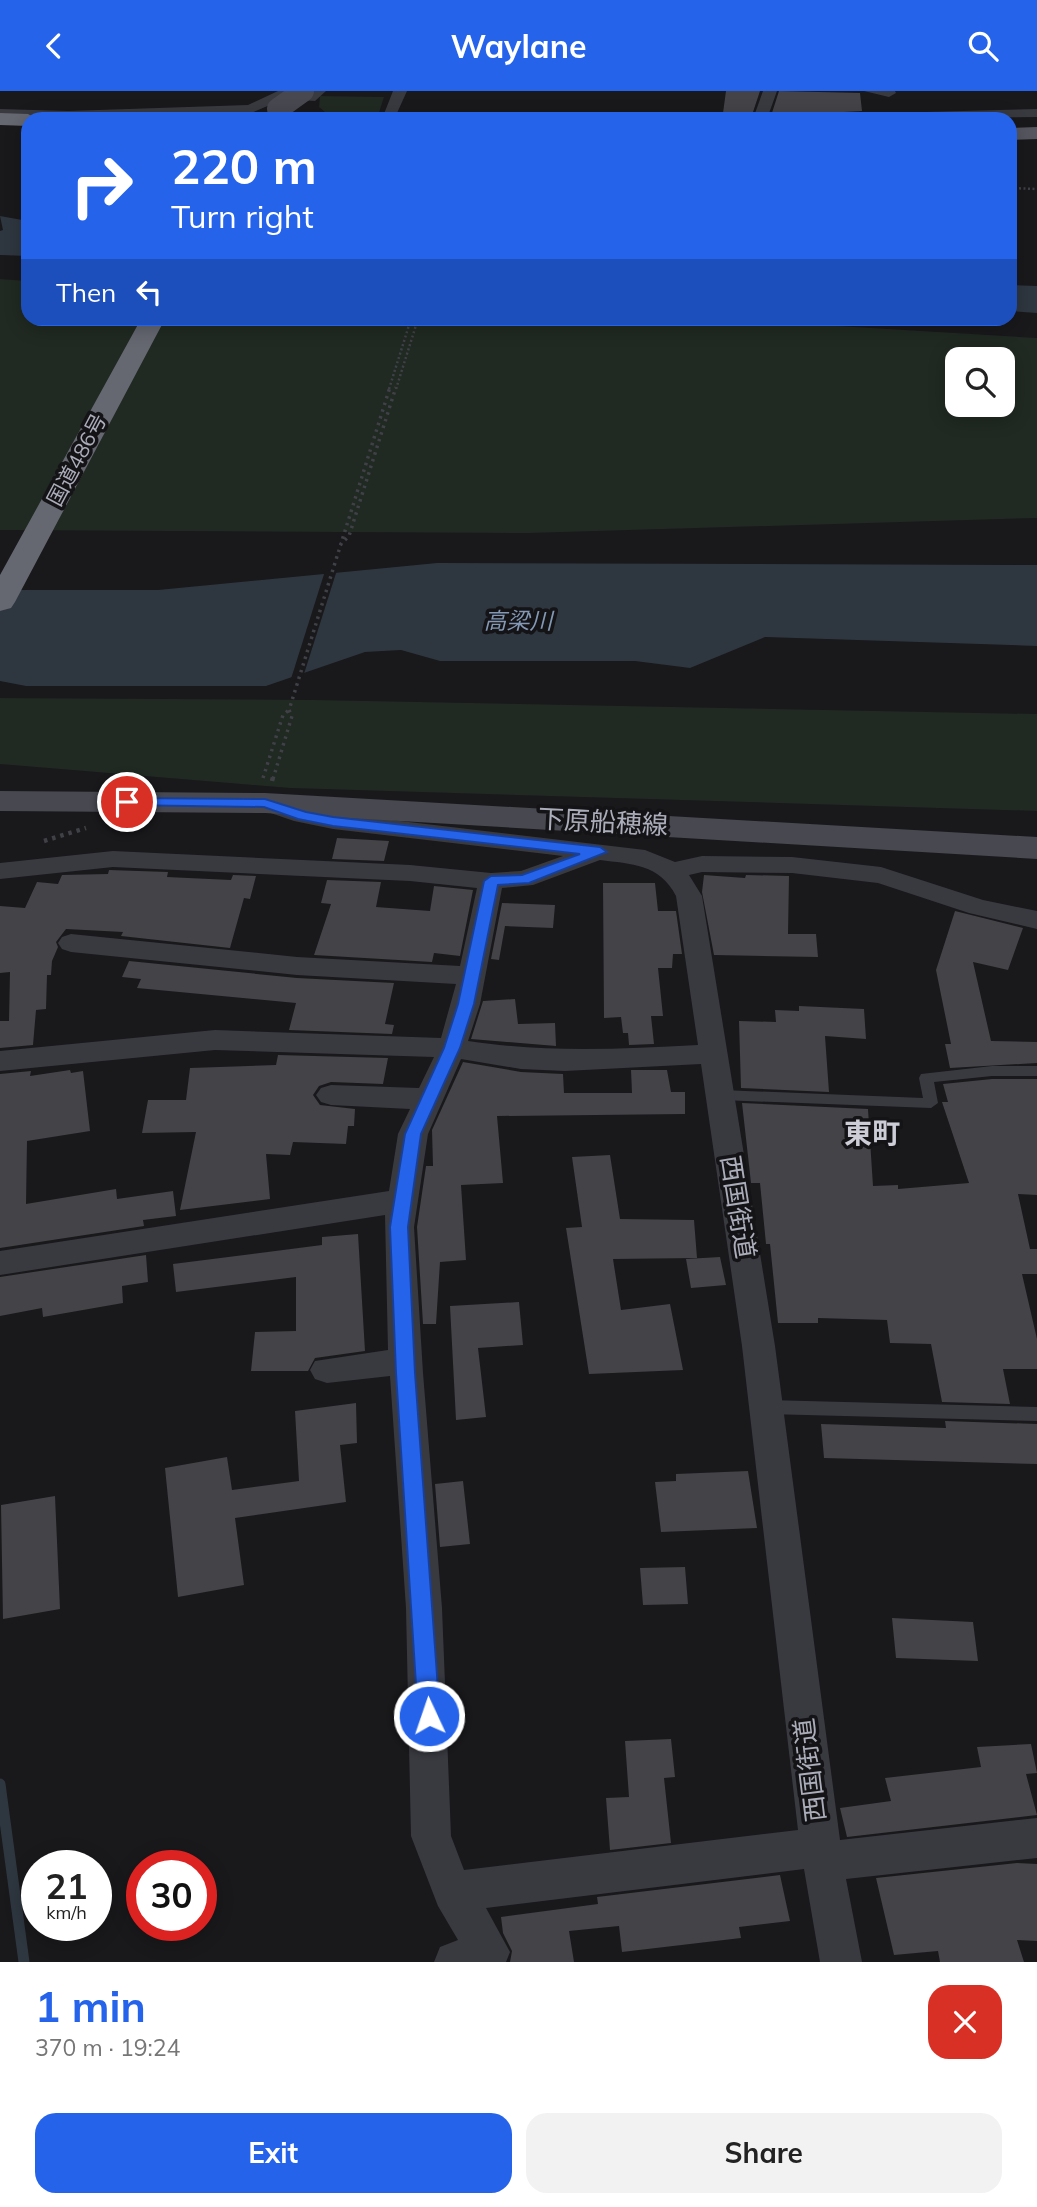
<!DOCTYPE html>
<html lang="en">
<head>
<meta charset="utf-8">
<style>
	:root { --surface:#fff; --page:#f2f2f2; --text:#222; --muted:#767676; --accent:#2563eb }
	body { margin:0; font-family:Mulish,"Noto Sans JP",sans-serif; background:var(--page); color:var(--text); height:100vh; display:flex; flex-direction:column; font-size:26px; white-space:nowrap }
	* { box-sizing:border-box; margin:0 }
	p { font-size:23px; color:var(--muted) }
	.icon { flex:none; width:38px; height:38px; fill:none; stroke:currentColor; stroke-width:2; stroke-linecap:round; stroke-linejoin:round }
	.map { position:relative; height:1871px; overflow:hidden }
	.panel { display:flex; flex-direction:column; background:var(--surface); flex:1 }
	.panel>* { flex:none }
	.top-card { position:absolute; left:21px; top:21px; width:996px; height:214px; border-radius:21px; box-shadow:0 4px 18px #0003; background:#2563eb; color:#fff; overflow:hidden }
	.controls { position:absolute; left:945px; top:256px; display:grid; gap:14px }
	.controls a { display:grid; place-items:center; width:70px; height:70px; border-radius:14px; background:var(--surface); box-shadow:0 4px 18px #0003; font-size:35px }
	.speed { position:absolute; left:21px; top:1759px; display:flex; gap:14px; font-size:35px; font-weight:700; text-align:center }
	.speed>* { display:grid; place-content:center; width:91px; height:91px; border-radius:50%; background:var(--surface); box-shadow:0 4px 18px #0003; line-height:1 }
	.speed small { font-size:18px; font-weight:400 }
	.speed .limit { border:10px solid #d22; background:#fff; color:#111 }
	.pin { position:absolute; display:grid; place-items:center; width:60px; height:60px; color:#fff; margin:-30px; border:4px solid #fff; border-radius:50%; box-shadow:0 2px 7px #0007 }
	.me { position:absolute; width:77px; margin:-38px; rotate:357deg; stroke-linejoin:round; filter:drop-shadow(0 0 5px #0008) }
	.turn { display:flex; align-items:center; gap:24px; height:147px; padding:0 35px; font-size:32px }
	.turn .icon { width:91px; height:91px; stroke-width:2.5 }
	.turn b { display:block; font-size:49px; line-height:60px }
	.then { display:flex; align-items:center; height:66px; padding:0 35px; background:#0003; gap:14px; font-size:26px }
	.round { display:grid; place-items:center; flex:none; width:74px; height:74px; border-radius:21px; background:var(--page) }
	.head { display:flex; align-items:center; justify-content:space-between; height:119px; padding:0 35px }
	h1 { font-size:42px; font-weight:700; line-height:52px; color:var(--accent) }
	.cta { display:flex; gap:14px; margin-top:auto; padding:14px 35px }
	.cta a { flex:1; height:80px; border-radius:21px; background:var(--accent); color:#fff; font-size:28px; font-weight:700; line-height:80px; text-align:center }
	.cta a+a { background:var(--page); color:var(--text) }
	header { display:flex; justify-content:space-between; align-items:center; height:91px; padding:0 35px; background:var(--accent); color:#fff; font-size:32px; font-weight:700 }
	.map>svg:first-child { display:block }
</style>
</head>
<body>
<header><svg class="icon" aria-label="back" viewBox="0 0 24 24"><path d="M15 5l-7 7 7 7"/></svg>Waylane<svg class="icon" aria-label="search" viewBox="0 0 24 24"><circle cx="10" cy="10" r="6"/><path d="M15 15l6 6"/></svg></header>
<div class="map">
<svg width="1037" height="1871" viewBox="0 0 1037 1871">
	<rect width="100%" height="100%" fill="#19181b"/>
	<path fill="#202922" fill-rule="evenodd" d="M320,5L384,6L378,25L325,21L319,16Z
		M0,188L28,190V228H722L1037,247V427L530,442L0,439ZM957,268H1003V313H957Z
		M0,607L316,609L1037,623V720L290,697L0,673Z"/>
	<path fill="#2e363f" d="M0,125L28,130V165L0,164V140L3,139Z
		M1010,194L1037,195V222L1010,220Z
		M437,472L1037,474V555L765,546L690,577L635,570H440L401,559L365,561L266,595H26L0,590V499H158Z"/>
	<path fill="#19181b" d="M337,479L303,586L290,591L325,480Z"/>
	<g fill="none" stroke-linecap="round" stroke-linejoin="round">
		<path stroke="#2e363f" stroke-width="11" d="M0,1693L24,1871"/>
	</g>
	<path fill="#434348" d="M726,0H760L752,24L723,22Z
		M779,0L860,2L862,20L771,25Z
		M337,747L389,750L384,770L332,768Z
		M109,779L168,781L167,786L231,789L233,784L256,785L250,808L244,807L230,857L121,845L123,841L66,838L56,851L58,856L52,870L51,884H47L46,918L36,919L33,954L0,957V930H9L10,881L0,882V815L25,817L37,791L58,793L62,784L108,783Z
		M704,784L745,787L746,784L789,785L788,843H816L818,866L714,864L702,801Z
		M327,789L381,791L376,816L430,820L434,795L473,799L460,865L434,862L432,871L314,864L331,813L321,812Z
		M603,792H655L658,820H676L682,863H673L672,877H658L663,925H651L654,953L629,954L628,942H623L621,926L604,927Z
		M502,812L555,814L553,837L505,835L499,869L491,868Z
		M955,820L1023,837L1008,879L973,871L991,950L1037,951V972L950,977L945,953H951L936,879Z
		M129,870L297,887L394,892L385,933L394,934L392,943L289,939L296,912L137,897L141,888L122,886Z
		M515,908L518,933L555,932L556,955L471,948L483,910Z
		M799,915L864,918L866,948L825,945L829,1001L741,997L739,930L776,931L775,919L799,920Z
		M278,964L388,967L383,993L331,991L319,995L313,1004L320,1014L355,1018L354,1035H348L346,1053L293,1051L290,1064L266,1063L270,1108L180,1119L196,1041L142,1042L148,1009H186L190,977L276,974Z
		M463,971L521,981L563,983L564,1002H632L631,979H667L671,1001H685V1023L497,1025L503,1092L461,1094L466,1169L440,1171L436,1233H423L417,1136L426,1075H433L432,1039Z
		M70,979L71,982L83,980L90,1040L27,1050L26,1113L116,1098L117,1108L173,1100L176,1125L143,1129L144,1135L0,1157V983L31,980L30,985Z
		M992,988H1037V1104L1018,1103L1030,1158H1037V1183H1022L1037,1248V1278H1003L1010,1313L942,1311L931,1253L890,1252L887,1229L818,1227V1232H778L770,1153H766L760,1092H751L742,1012L868,1018L873,1095L898,1094V1098L969,1092L942,1011H948L943,993Z
		M610,1064L620,1128L694,1129L697,1167L613,1168L621,1219L670,1213L683,1279L589,1283L566,1137L582,1136L572,1066Z
		M358,1143L365,1260L315,1267L308,1280H251L255,1241L296,1240V1186L176,1201L173,1173L322,1154V1146Z
		M146,1164L148,1191L122,1195L123,1212L43,1226L42,1217L0,1225V1186Z
		M720,1166L726,1194L691,1197L686,1168Z
		M519,1211L523,1254L478,1257L486,1326L456,1329L450,1215Z
		M356,1312L357,1352L340,1354L346,1411L235,1427L244,1494L178,1506L165,1377L227,1366L232,1399L299,1390L295,1320Z
		M945,1330L1037,1333V1373L824,1367L821,1333L946,1337Z
		M748,1380L757,1437L661,1441L655,1391L676,1390V1383Z
		M463,1390L470,1453L440,1456L435,1393Z
		M55,1405L60,1518L3,1528L1,1414Z
		M685,1476L688,1513L643,1514L640,1477Z
		M892,1527L973,1531L978,1570L896,1567Z
		M671,1648L675,1686L664,1687L671,1752L610,1759L606,1707L629,1706L625,1650Z
		M1031,1653L1037,1682L1026,1683L1037,1724L847,1746L840,1717L891,1710L885,1687L981,1676L977,1656Z
		M1017,1772L1037,1773V1850L1017,1849L1024,1871H940L938,1860L894,1864L876,1787Z
		M780,1784L790,1830L739,1836L741,1847L622,1861L619,1835L569,1840L574,1871H510L512,1860L503,1842L501,1826L598,1813L597,1806Z"/>
	<g fill="none" stroke-linecap="round" stroke-linejoin="round">
		<path stroke="#3f4147" stroke-width="2.5" stroke-dasharray="2 2.5" stroke-linecap="butt" d="M319,24L360,28
			M1010,97L1037,98
			M389,298L411,228
			M396,298L418,228"/>
		<path stroke="#3f4147" stroke-width="3.5" stroke-dasharray="2.5 4.5" stroke-linecap="butt" d="M340,454L349,445L396,296
			M263,687L283,624L289,619
			M273,688L292,625L289,619L390,296"/>
		<path stroke="#3f4147" stroke-width="4.5" stroke-dasharray="3.5 5" stroke-linecap="butt" d="M272,690L273,686
			M44,750L86,737"/>
		<path fill="#393a40" fill-rule="evenodd" d="M992,975H1037V985H992L934,991L938,1012L931,1017L721,1009L714,1004L721,999L923,1007L919,987L921,983Z
			M767,1309L1037,1316V1330L767,1323L761,1321L759,1316L761,1311Z"/>
		<path fill="#393a40" fill-rule="evenodd" d="M278,0H326L315,10L284,8L251,22L78,28L0,26V18L68,20L248,14Z
			M393,0H407L397,22L522,24L529,28H382Z
			M763,0H777L767,28H753Z
			M864,0H895L896,2L889,6Z
			M1037,18V26L808,28L815,24Z
			M265,705L333,722L645,759L675,771L702,765L792,766L881,776L983,809L1037,820V838L969,822L878,792L792,782L702,781L689,784L702,805L775,1255L840,1749L1037,1727V1767L846,1788L862,1871H820L804,1778L486,1817L510,1861L506,1871H434L440,1856L458,1849L438,1815L411,1745L406,1517L390,1285L327,1292L315,1288L310,1279L315,1270L388,1259L385,1124L0,1184V1160L389,1100L398,1043L410,1018L331,1014L321,1011L316,1004L321,997L331,994L419,997L434,966L215,959L0,980V960L215,939L441,947L456,893L297,884L71,861L62,858L58,852L62,846L71,843L297,866L460,875L477,797L410,790L113,776L0,788V772L113,760L410,774L491,782L521,780L563,765L333,738L294,730L256,717L253,712L256,707ZM600,769C631,773 660,773 676,805L698,954C620,958 546,962 468,950L480,913L502,797L533,794ZM461,968L521,978L565,980L701,973L742,1255L798,1739L464,1779L451,1745L442,1517L423,1282L414,1136L428,1043Z"/>
		<path fill="#474850" fill-rule="evenodd" d="M0,700L265,702L1037,746V768L265,722L0,720Z"/>
		<path fill="#55565f" fill-rule="evenodd" d="M1037,36V48L1010,49V37Z"/>
		<path fill="#656771" fill-rule="evenodd" d="M0,22L28,23L37,28H28V35L0,34Z
			M141,228H165L15,511L11,517L0,520V484Z"/>
		<path stroke="#474850" stroke-width="22" d="M278,18L303,0"/>
	</g>
	<path fill="#2563eb" stroke="#184099" stroke-width="2" d="M127,707L265,708L306,721L333,726L600,756L607,761L529,792L498,794L474,913L460,957L421,1043L408,1136L415,1282L440,1625L437,1632L429,1635L422,1632L418,1625L396,1282L390,1136L405,1043L444,957L458,913L484,790L491,785L522,784L580,763L333,735L298,728L264,716L122,714L120,711Z"/>
	<g text-anchor="middle" stroke-width="7" stroke-linejoin="round" paint-order="stroke">
		<g font-size="21" fill="#abaeba" stroke="#141316">
			<text transform="translate(77 369) rotate(-62)" y="7">国道486号</text>
		</g>
		<g font-size="23" font-style="italic" fill="#8298b5" stroke="#141316">
			<text x="518" y="538">高梁川</text>
		</g>
		<g font-size="26" fill="#abaeba" stroke="#141316">
			<text transform="translate(603 731) rotate(3)" y="9">下原船穂線</text>
			<text transform="translate(738 1116) rotate(81)" y="9">西国街道</text>
			<text transform="translate(810 1679) rotate(-97)" y="9">西国街道</text>
		</g>
		<g font-size="28" font-weight="bold" fill="#cccdd6" stroke="#141316">
			<text x="872" y="1052">東町</text>
		</g>
	</g>
</svg>
<div class="controls">
<a><svg class="icon" aria-label="search" viewBox="0 0 24 24"><circle cx="10" cy="10" r="6"/><path d="M15 15l6 6"/></svg></a>
</div>
<div class="speed"><div>21<small>km/h</small></div><div class="limit">30</div></div>
<div class="pin" style="left:127px;top:711px;background:#d93025"><svg class="icon" aria-label="arrive" viewBox="0 0 24 24"><path d="M6 21V4h12l-3 4 3 4H6"/></svg></div>
<svg class="me" style="left:429px;top:1625px" viewBox="-20 -20 40 40"><circle r="17" fill="#2563eb" stroke="#fff" stroke-width="3"/><path d="M0-11L8 9 0 5-8 9z" fill="#fff"/></svg>
<div class="top-card">
<div class="turn"><svg class="icon" aria-label="right" viewBox="0 0 24 24"><path d="M7 20v-9h11M14 6l5 5-5 5"/></svg><div><b>220 m</b>Turn right</div></div>
<div class="then">Then<svg class="icon" aria-label="left" viewBox="0 0 24 24"><path d="M17 20v-9H6M10 6l-5 5 5 5"/></svg></div>
</div>
</div>
<section class="panel">
<div class="head"><div><h1>1 min</h1><p>370 m · 19:24</p></div><a class="round" style="background:#d93025;color:#fff"><svg class="icon" aria-label="close" viewBox="0 0 24 24"><path d="M6 6l12 12M18 6L6 18"/></svg></a></div>
<div class="cta"><a>Exit</a><a>Share</a></div>
</section>
</body>
</html>
